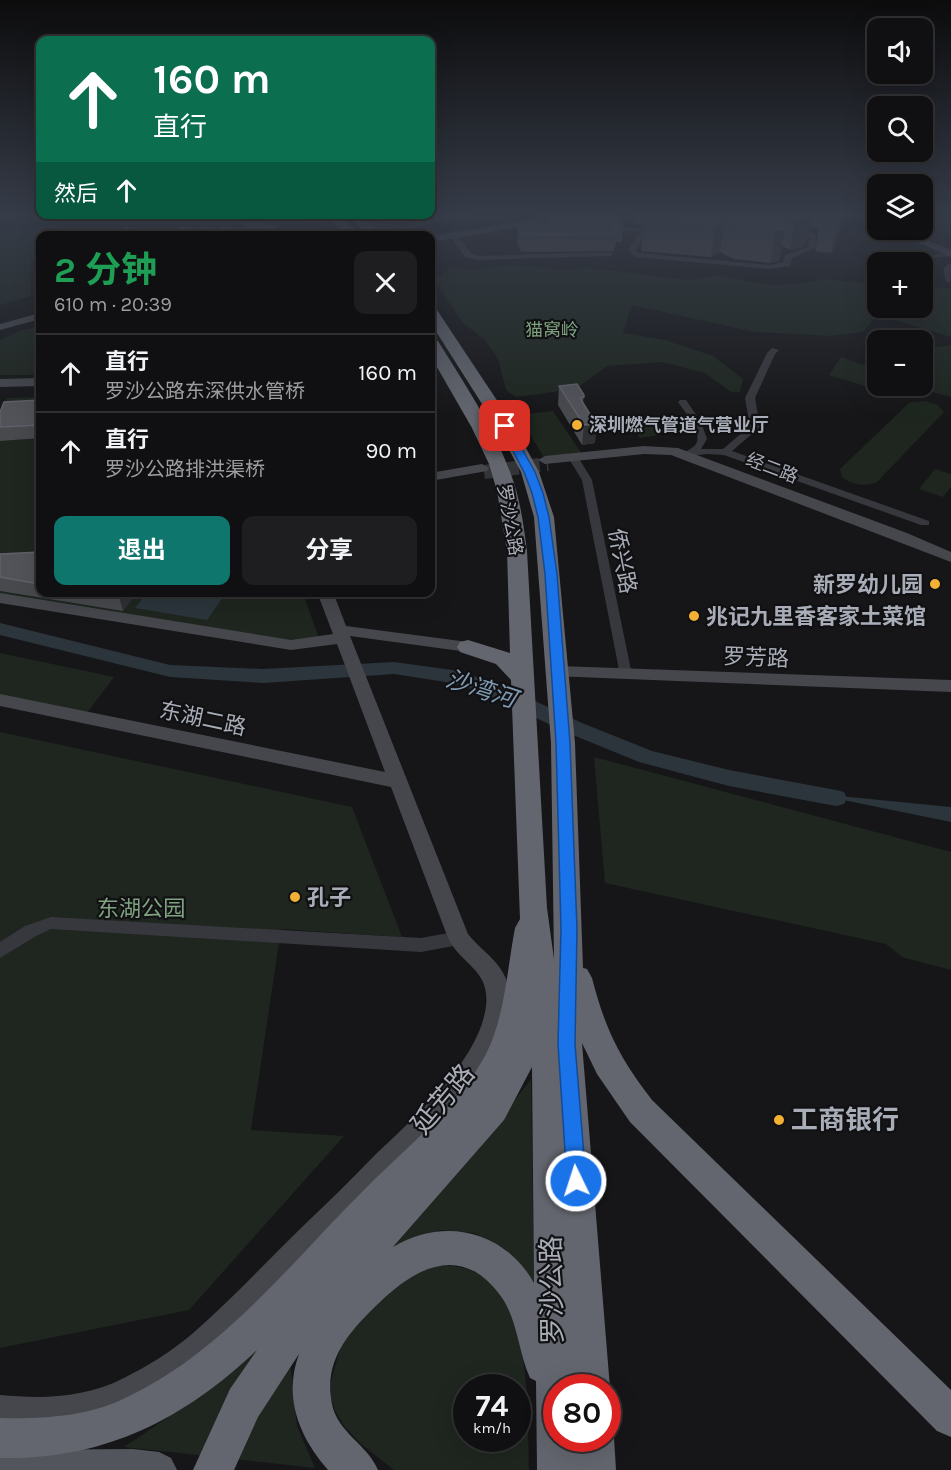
<!DOCTYPE html>
<html lang="zh">
<head>
<meta charset="utf-8">
<style>
	:root { --surface:#101012; --page:#1e1e20; --text:#f1f3f6; --muted:#9c9d9f; --line:#303032; --accent:#0f766e }
	body { margin:0; font-family:Karla,"Noto Sans SC",sans-serif; background:var(--page); color:var(--text); height:100vh; display:flex; flex-direction:column; font-size:22px; white-space:nowrap }
	* { box-sizing:border-box; margin:0 }
	p { font-size:20px; color:var(--muted) }
	.icon { flex:none; width:33px; height:33px; fill:none; stroke:currentColor; stroke-width:2; stroke-linecap:round; stroke-linejoin:round }
	.map { position:relative; flex:1; overflow:hidden }
	.drawer { position:absolute; left:36px; top:231px; width:399px; height:366px; display:flex; flex-direction:column; background:var(--surface); border-radius:12px; box-shadow:0 6px 24px #0002,0 0 0 2px var(--line) }
	.drawer>* { flex:none }
	.top-card { position:absolute; left:36px; top:36px; width:399px; height:183px; border-radius:12px; box-shadow:0 6px 24px #0002,0 0 0 2px var(--line); background:#0b6e4f; color:#fff; overflow:hidden }
	.buttons { position:absolute; left:867px; top:18px; display:grid; gap:12px }
	.buttons a { display:grid; place-items:center; width:66px; height:66px; border-radius:12px; background:var(--surface); box-shadow:0 6px 24px #0002,0 0 0 2px var(--line); font-size:30px }
	.speed { position:absolute; left:453px; top:1374px; display:flex; gap:12px; font-size:30px; font-weight:700; text-align:center }
	.speed>* { display:grid; place-content:center; width:78px; height:78px; border-radius:50%; background:var(--surface); box-shadow:0 6px 24px #0002,0 0 0 2px var(--line); line-height:1 }
	.speed small { font-size:15px; font-weight:400 }
	.speed .limit { border:9px solid #d22; background:#fff; color:#111 }
	.pin { position:absolute; display:grid; place-items:center; width:51px; height:51px; color:#fff; margin:-26px; border-radius:12px; box-shadow:0 3px 9px #0006 }
	.me { position:absolute; width:66px; margin:-33px; rotate:356deg; stroke-linejoin:round; filter:drop-shadow(0 0 4px #0008) }
	.turn { display:flex; align-items:center; gap:21px; height:126px; padding:0 18px; font-size:27px }
	.turn .icon { width:78px; height:78px; stroke-width:2.5 }
	.turn b { display:block; font-size:42px; line-height:51px }
	.then { display:flex; align-items:center; height:57px; padding:0 18px; background:#0003; gap:12px; font-size:22px }
	.round { display:grid; place-items:center; flex:none; width:63px; height:63px; border-radius:12px; background:var(--page) }
	.headline { display:flex; align-items:center; justify-content:space-between; height:102px; padding:0 18px }
	h1 { font-size:36px; font-weight:700; line-height:45px; color:#1e9e55 }
	.action { display:flex; gap:12px; margin-top:auto; padding:12px 18px }
	.action a { flex:1; height:69px; border-radius:12px; background:var(--accent); color:#fff; font-size:24px; font-weight:700; line-height:69px; text-align:center }
	.action a+a { background:var(--page); color:var(--text) }
	ul { padding:0; list-style:none }
	li { display:flex; align-items:center; gap:18px; height:78px; padding:0 18px; border-top:2px solid var(--line) }
	li div { flex:1 }
	li b { display:block; font-size:22px }
	li em { font-style:normal }
	.map>svg:first-child { display:block }
</style>
</head>
<body>
<div class="map">
<svg width="951" height="1470" viewBox="0 0 951 1470">
	<rect width="100%" height="100%" fill="#161618"/>
	<path fill="#1e261f" fill-rule="evenodd" d="M0,213L296,215L323,235L40,236V259H31V296L0,305Z
		M923,213L951,222V236L923,223Z
		M509,265L558,269L590,268L688,280L717,275L766,285L800,284L824,279L877,285L878,308H922L923,287L951,288V337L892,319H874L863,332L831,336L755,332L632,305L623,333L665,340L713,356L743,379L740,392H731L705,373L662,362L607,366L576,389L516,397L506,390L498,359L485,340L463,323L434,280L452,267L469,270Z
		M40,327V375H0V340L22,330Z
		M951,345V397L929,391L911,390L897,396L829,375L841,357L864,365H877L878,386H922L923,349Z
		M40,397V592L303,593L321,644L290,648L0,602V414L7,398Z
		M925,401L938,405L944,412L877,482C865,487 852,485 842,477L840,469L910,402Z
		M553,411L582,454L545,459L518,415Z
		M645,416L659,435L640,438L627,418Z
		M935,469L951,474V487L943,497L919,489Z
		M0,653L114,677L87,713L0,695Z
		M0,732L352,807L402,937L281,929L251,1130L344,1136L189,1310L0,1348Z
		M594,757L951,852V970L902,957L886,944L605,883Z
		M531,1079L534,1285L505,1249L474,1233L440,1230L392,1249L475,1152Z
		M439,1265C451,1266 464,1266 475,1272C534,1304 527,1413 529,1470H394L361,1444L344,1426L335,1411L331,1398V1381L341,1346L350,1330L394,1286L408,1276ZM466,1388H518V1438H466Z
		M250,1350L291,1369L297,1426L315,1468L124,1447L207,1391Z"/>
	<path fill="#2c353c" d="M147,593H196L223,597L207,620L135,608Z
		M809,793L951,807V822Z"/>
	<g fill="none" stroke-linecap="round" stroke-linejoin="round">
		<path fill="#2c353c" fill-rule="evenodd" d="M0,623L170,665L263,669L394,662L452,670L495,682L582,723L652,751L729,770L836,790L844,792L847,798L844,804L836,806L729,786L639,762L568,733L481,692L452,683L394,674L263,683L170,677L0,635Z"/>
		<path stroke="#333438" stroke-width="8" stroke-dasharray="8 4" stroke-linecap="butt" d="M948,274L951,283"/>
		<path stroke="#333438" stroke-width="14" stroke-dasharray="14 7" stroke-linecap="butt" d="M484,472L548,464"/>
		<path fill="#37383d" fill-rule="evenodd" d="M789,224H795L816,235L815,248L792,258L790,266L770,269L636,257L628,250L640,232L607,230L603,228L607,226L665,229L666,231L662,233L647,232L636,250L638,253L770,265L783,262L785,255L808,247L809,238L789,228Z
			M450,233H456L471,253L478,256L610,252L614,254L610,256L477,260L465,257L449,235Z
			M951,252L950,256L919,260L915,258Z
			M948,264H951V275L948,276L944,274V268Z
			M772,348L779,350L775,354L755,398L760,427L732,451L929,521V525H921L724,455L707,454L683,457V453C687,451 694,447 696,444C703,432 684,411 678,402L680,400H686L701,422L707,439L701,449H723L750,426L745,398L767,353Z
			M574,456L578,457L592,480L632,675L626,679L620,675L582,480L569,459Z
			M51,917L421,938L459,931L465,933L467,938L465,943L459,945L421,952L51,929L36,936L0,958V942L25,926Z"/>
		<path fill="#45474d" fill-rule="evenodd" d="M459,213H478L400,231L364,228L359,225L364,222L400,225Z
			M583,213L578,216L547,219L545,222L534,225L430,242V236L534,219L543,214Z
			M843,213H859L878,218V224Z
			M890,230H902L951,250V257Z
			M40,313V319L0,330V324Z
			M40,378V386L0,387V379Z
			M644,446L678,448L907,533L951,552V562L671,455L644,454L545,464L538,460L545,456Z
			M482,464L489,468L487,471L430,481V473Z
			M317,592H333L346,626L468,642L474,643L476,647L474,651L468,652L350,636L468,934C483,953 506,964 509,991C513,1028 479,1077 458,1105C426,1146 384,1182 347,1219C285,1281 223,1357 145,1398C99,1423 51,1429 0,1425V1395C42,1399 85,1398 124,1378C148,1366 172,1351 192,1334C230,1301 264,1264 300,1229C325,1205 350,1181 374,1156C412,1120 480,1060 486,1006C490,969 462,966 448,938L391,787L0,706V694L385,772L337,644L291,650L0,603V593L291,640L333,634Z
			M559,666L951,680V692L553,676L551,672L553,668Z"/>
		<path fill="#53555c" fill-rule="evenodd" d="M133,1449L159,1452L171,1458L177,1470H0V1450Z"/>
		<path fill="#63666e" fill-rule="evenodd" d="M324,214H338L362,236H348Z
			M345,214H359L383,236H369Z
			M430,306L435,307L514,426L539,472L554,517L575,743L583,968L587,969L592,978C605,1029 620,1059 652,1100L951,1390V1437L937,1431L630,1122L597,1074L582,1043L610,1388L608,1395V1388H556V1438H608V1424L614,1438L616,1470H537L536,1381L530,1378C517,1349 518,1315 496,1290C458,1244 414,1269 379,1303C350,1331 323,1359 332,1404C337,1432 368,1445 378,1470H328C299,1437 283,1397 299,1354L258,1417L234,1470H193L230,1389L257,1350C183,1420 104,1460 0,1458V1418C40,1419 84,1417 121,1400C220,1356 291,1262 367,1187C408,1146 456,1108 485,1056C505,1018 507,969 515,928L520,919L511,680L496,664L460,652L457,647L460,642L468,640L510,653L507,551L497,491L489,464L472,428L430,355V337L438,341C466,386 497,432 514,483C521,505 524,528 527,551L547,908L554,959L551,743L534,517L521,472L496,426L430,322ZM532,1067L534,1283C505,1231 444,1216 393,1247L504,1120Z"/>
	</g>
	<path fill="#47494d" d="M430,213H451L403,222L391,214H430Z
		M547,213H612L611,215L623,225L622,242H616L614,251L521,252L517,242L518,225L546,224Z
		M635,213H843L836,244L831,253L815,251L819,228H810L807,240L803,247L790,250L782,246L779,261L770,263L734,259L720,252L711,257L641,251L644,225H636L634,219Z
		M267,226H275L277,236H172L171,232L217,230L244,234Z
		M559,386L584,395L583,403L596,424L595,443L582,445L558,405Z
		M40,400V438L0,441V412Z
		M40,552V592H137L123,611L0,591V554Z
		M372,592H397V596H393V599L373,597Z"/>
	<path fill="#2f3033" d="M430,213H451L403,222V214H430Z
		M811,213H813L807,240L803,247L790,250L796,218Z
		M842,213L836,244L831,253L838,221Z
		M725,219L720,252L711,257L715,225Z
		M785,228L779,261L770,263L776,230Z
		M596,424L595,443L582,445L584,425Z
		M122,592H137L123,611L119,596Z"/>
	<path fill="#525359" stroke="#5f6168" stroke-width="1.5" d="M547,213H571L617,216L623,225L614,226L617,231H613L615,234L521,235L518,225L552,224Z
		M645,213H811L810,215L796,218L788,214L785,228L776,230L739,227L725,219L715,225L645,219Z
		M824,213H842L838,221L822,218Z
		M262,222L266,223V226H275V236H180L171,232L184,227L195,230L205,227L217,230L225,227L232,229L244,234L245,223Z
		M127,228L139,234L134,236H106Z
		M86,230L104,236H65Z
		M577,384L584,395V397L580,398L596,424L584,425L559,386Z
		M40,400V425L0,427V412L4,402Z
		M40,552V584L0,577V554Z
		M96,592H122L119,596Z"/>
	<linearGradient id="sky" x2="0" y2="1"><stop stop-color="#0c0c0d"/><stop offset="0.51" stop-color="#363c48"/><stop offset="1" stop-color="#363c48" stop-opacity="0"/></linearGradient>
	<rect width="951" height="419" fill="url(#sky)"/>
	<path fill="#1a73e8" stroke="#114b97" stroke-width="1.5" d="M501,424H508L535,472L543,493L549,517L557,574L570,743L577,929L575,1044L586,1181L583,1188L576,1191L570,1188L567,1181L558,1044L561,929L556,743L545,574L538,517L532,493L524,472L500,426Z"/>
	<g fill="#f2b134" stroke="#111113" stroke-width="2">
		<circle cx="577" cy="425" r="6"/>
		<circle cx="935" cy="584" r="6"/>
		<circle cx="694" cy="616" r="6"/>
		<circle cx="295" cy="897" r="6"/>
		<circle cx="779" cy="1120" r="6"/>
	</g>
	<g text-anchor="middle" stroke-width="4.5" stroke-linejoin="round" paint-order="stroke">
		<g font-size="18" fill="#7fa381" stroke="#111113">
			<text x="552" y="336">猫窝岭</text>
		</g>
		<g font-size="18" font-weight="bold" fill="#a8adb8" stroke="#111113" text-anchor="start">
			<text x="589" y="431">深圳燃气管道气营业厅</text>
		</g>
		<g font-size="18" fill="#a8adb8" stroke="#111113">
			<text transform="translate(772 468) rotate(21)" y="6">经二路</text>
			<text transform="translate(510 520) rotate(80)" y="6">罗沙公路</text>
		</g>
		<g font-size="22" fill="#a8adb8" stroke="#111113">
			<text transform="translate(623 561) rotate(79)" y="8">侨兴路</text>
			<text transform="translate(756 657) rotate(2)" y="8">罗芳路</text>
			<text transform="translate(203 718) rotate(12)" y="8">东湖二路</text>
		</g>
		<g font-size="22" font-weight="bold" fill="#a8adb8" stroke="#111113" text-anchor="start">
			<text x="923" y="592" text-anchor="end">新罗幼儿园</text>
			<text x="706" y="624">兆记九里香客家土菜馆</text>
			<text x="307" y="905">孔子</text>
		</g>
		<g font-size="22" fill="#7fa381" stroke="#111113">
			<text x="141" y="916">东湖公园</text>
		</g>
		<g font-size="24" font-style="italic" fill="#7f9bb3" stroke="#111113">
			<text transform="translate(481 689) rotate(18)" y="8">沙湾河</text>
		</g>
		<g font-size="27" fill="#a8adb8" stroke="#111113">
			<text transform="translate(443 1099) rotate(-50)" y="9">延芳路</text>
			<text transform="translate(552 1290) rotate(-91)" y="9">罗沙公路</text>
		</g>
		<g font-size="27" font-weight="bold" fill="#a8adb8" stroke="#111113" text-anchor="start">
			<text x="791" y="1129">工商银行</text>
		</g>
	</g>
</svg>
<div class="buttons">
<a><svg class="icon" aria-label="sound" viewBox="0 0 24 24"><path d="M4 9h4l5-4v14l-5-4H4zM17 9q2 3 0 6"/></svg></a>
<a><svg class="icon" aria-label="search" viewBox="0 0 24 24"><circle cx="10" cy="10" r="6"/><path d="M15 15l6 6"/></svg></a>
<a><svg class="icon" aria-label="layers" viewBox="0 0 24 24"><path d="M12 4l9 5-9 5-9-5zM3 14l9 5 9-5"/></svg></a>
<a>+</a>
<a>−</a>
</div>
<div class="speed"><div>74<small>km/h</small></div><div class="limit">80</div></div>
<div class="pin" style="left:505px;top:426px;background:#d93025"><svg class="icon" aria-label="arrive" viewBox="0 0 24 24"><path d="M6 21V4h12l-3 4 3 4H6"/></svg></div>
<svg class="me" style="left:576px;top:1181px" viewBox="-20 -20 40 40"><circle r="17" fill="#1a73e8" stroke="#fff" stroke-width="3"/><path d="M0-11L8 9 0 5-8 9z" fill="#fff"/></svg>
<div class="top-card">
<div class="turn"><svg class="icon" aria-label="ahead" viewBox="0 0 24 24"><path d="M12 20V5M6 11l6-6 6 6"/></svg><div><b>160 m</b>直行</div></div>
<div class="then">然后<svg class="icon" aria-label="ahead" viewBox="0 0 24 24"><path d="M12 20V5M6 11l6-6 6 6"/></svg></div>
</div>
<section class="drawer">
<div class="headline"><div><h1>2 分钟</h1><p>610 m · 20:39</p></div><a class="round"><svg class="icon" aria-label="close" viewBox="0 0 24 24"><path d="M6 6l12 12M18 6L6 18"/></svg></a></div>
<ul>
<li><svg class="icon" aria-label="ahead" viewBox="0 0 24 24"><path d="M12 20V5M6 11l6-6 6 6"/></svg><div><b>直行</b><p>罗沙公路东深供水管桥</p></div><em>160 m</em></li>
<li><svg class="icon" aria-label="ahead" viewBox="0 0 24 24"><path d="M12 20V5M6 11l6-6 6 6"/></svg><div><b>直行</b><p>罗沙公路排洪渠桥</p></div><em>90 m</em></li>
</ul>
<div class="action"><a>退出</a><a>分享</a></div>
</section>
</div>
</body>
</html>
